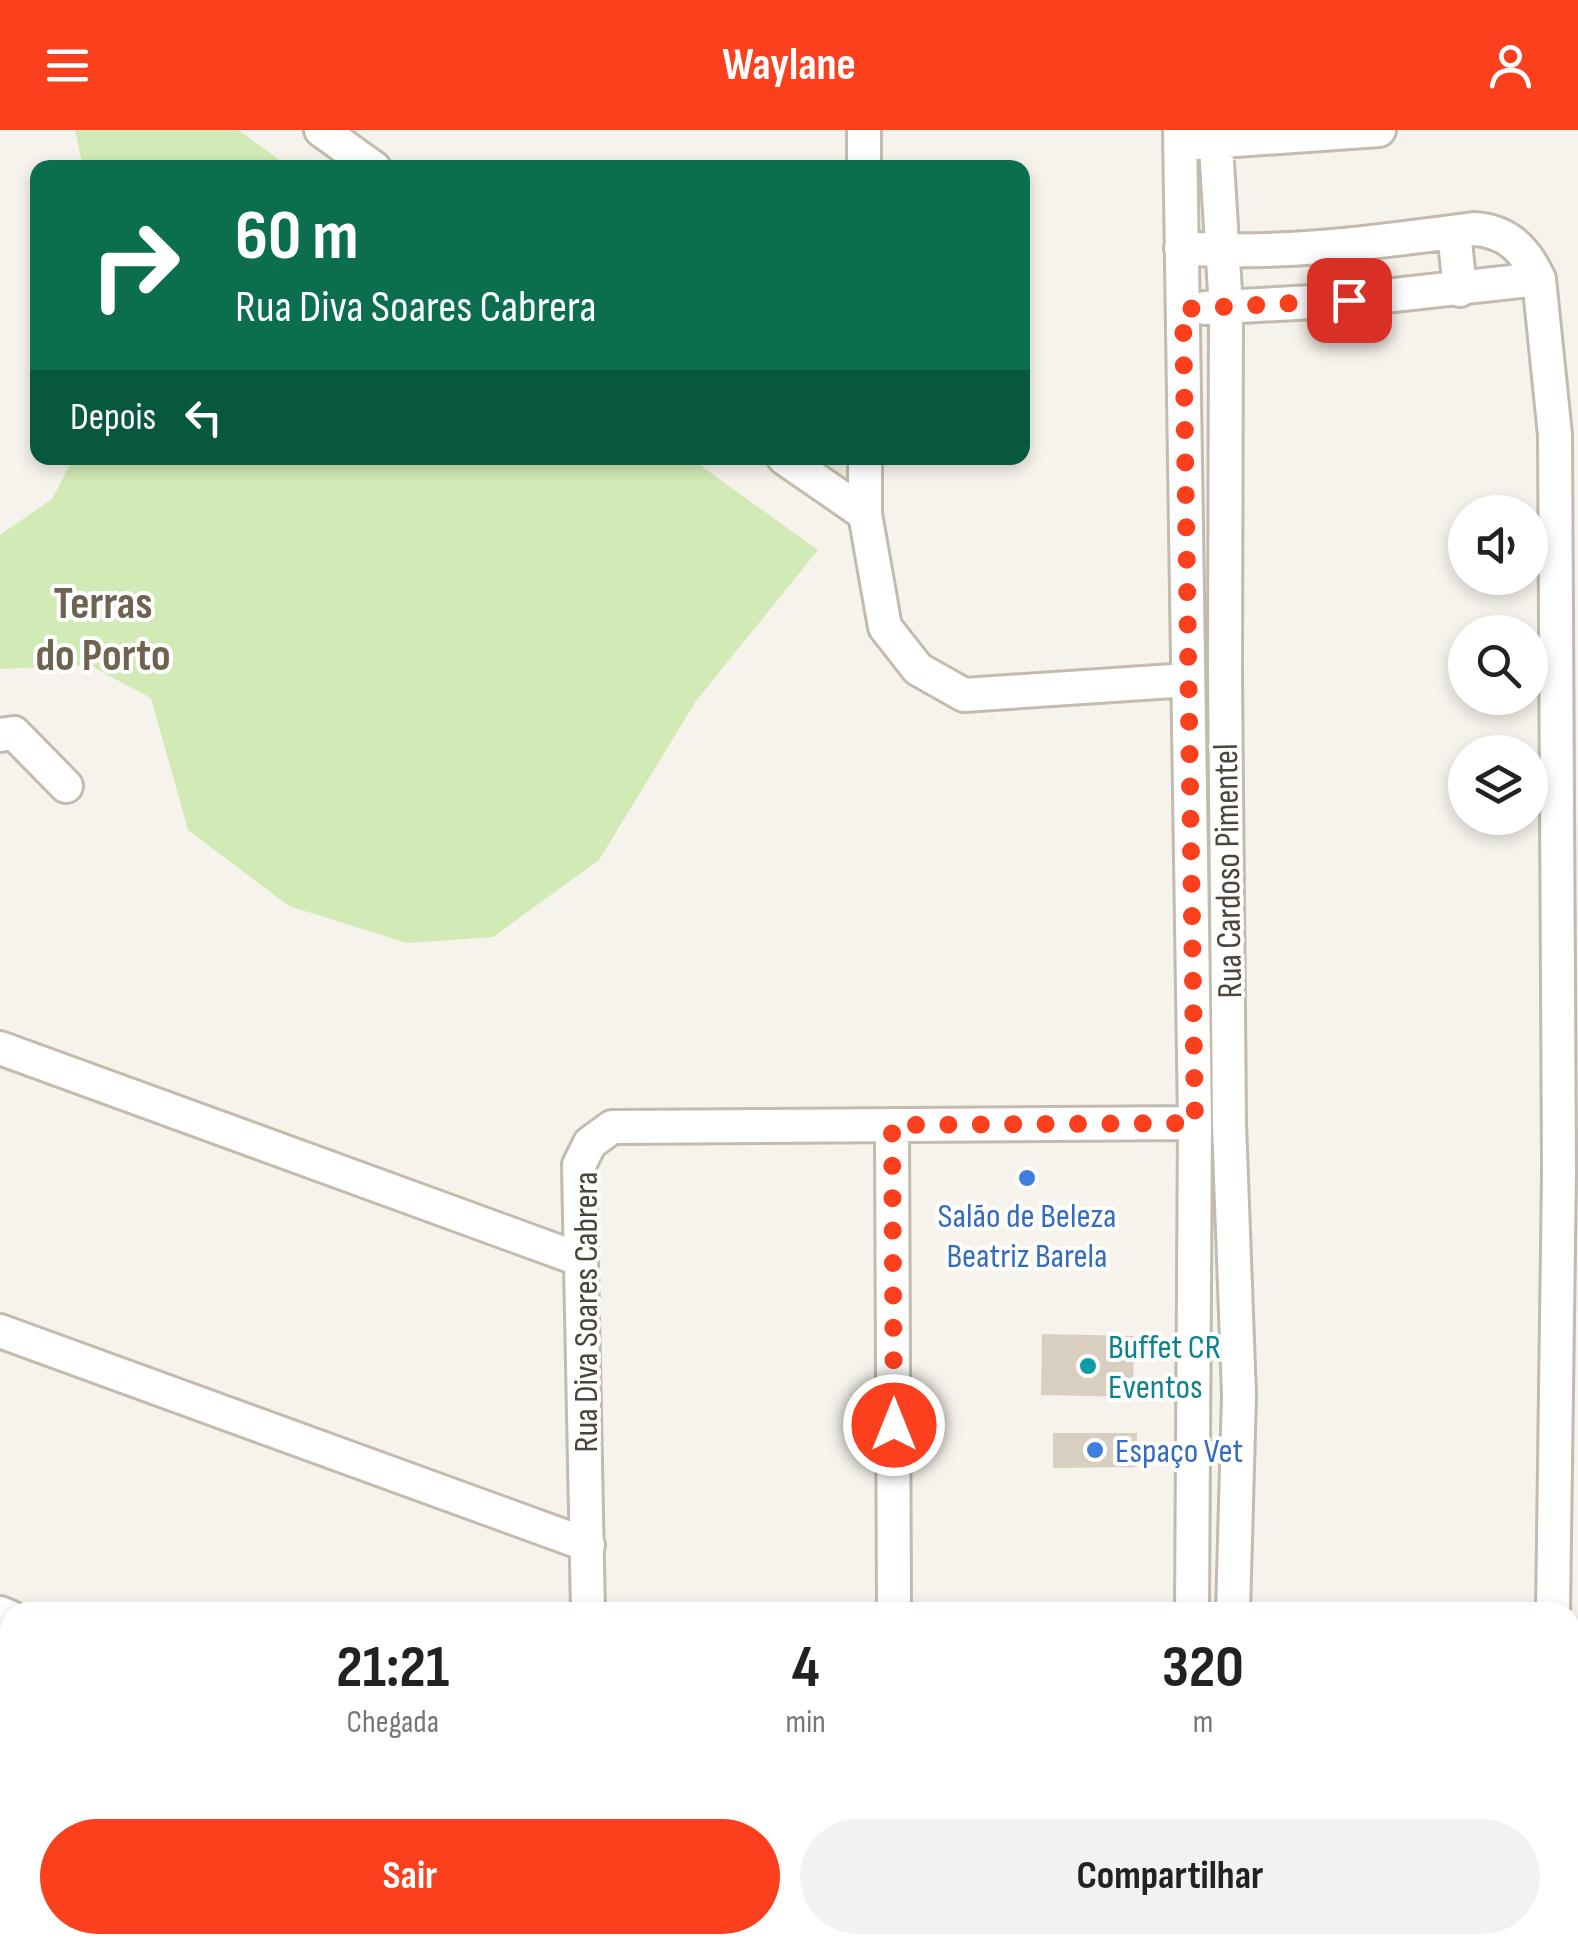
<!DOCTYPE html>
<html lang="pt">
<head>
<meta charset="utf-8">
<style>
	:root { --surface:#fff; --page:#f2f2f2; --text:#222; --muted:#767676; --accent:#fc3f1d }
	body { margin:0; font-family:"Sofia Sans Condensed",sans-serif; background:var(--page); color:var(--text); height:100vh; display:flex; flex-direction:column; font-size:38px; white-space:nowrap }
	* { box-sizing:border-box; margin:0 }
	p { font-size:32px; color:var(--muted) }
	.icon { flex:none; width:55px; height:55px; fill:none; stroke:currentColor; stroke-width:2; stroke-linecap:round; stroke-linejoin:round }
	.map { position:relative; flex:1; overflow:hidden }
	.drawer { position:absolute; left:0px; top:1472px; width:1580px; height:352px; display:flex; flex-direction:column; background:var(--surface); border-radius:30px 30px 0 0; box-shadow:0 5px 15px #0003 }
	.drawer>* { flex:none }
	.guide { position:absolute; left:30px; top:30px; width:1000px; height:305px; border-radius:20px; box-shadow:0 5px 15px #0003; background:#0b6e4f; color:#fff; overflow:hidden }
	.tools { position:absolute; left:1448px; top:365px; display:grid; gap:20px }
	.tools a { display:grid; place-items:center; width:100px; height:100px; border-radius:50%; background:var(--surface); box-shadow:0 5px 15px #0003; font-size:50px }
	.pin { position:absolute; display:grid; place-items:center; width:85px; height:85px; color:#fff; margin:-42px; border-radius:20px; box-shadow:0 5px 15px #0006 }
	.me { position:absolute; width:110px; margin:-55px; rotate:0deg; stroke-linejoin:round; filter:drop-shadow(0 0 8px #0008) }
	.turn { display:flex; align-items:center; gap:35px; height:210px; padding:0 40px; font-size:45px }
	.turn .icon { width:130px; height:130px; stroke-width:2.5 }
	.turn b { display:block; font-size:70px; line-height:85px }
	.then { display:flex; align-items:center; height:95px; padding:0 40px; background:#0003; gap:20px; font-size:38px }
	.eta { display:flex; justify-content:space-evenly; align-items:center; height:170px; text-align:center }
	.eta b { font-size:60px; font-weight:700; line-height:70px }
	.action { display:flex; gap:20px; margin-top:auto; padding:20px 40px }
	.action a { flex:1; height:115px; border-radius:60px; background:var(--accent); color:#fff; font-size:40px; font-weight:700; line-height:115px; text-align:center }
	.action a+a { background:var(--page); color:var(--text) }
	header { display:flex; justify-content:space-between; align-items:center; height:130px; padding:0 40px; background:var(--accent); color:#fff; font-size:45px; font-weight:700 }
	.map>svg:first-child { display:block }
</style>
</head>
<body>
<header><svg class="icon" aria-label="menu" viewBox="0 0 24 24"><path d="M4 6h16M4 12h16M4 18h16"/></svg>Waylane<svg class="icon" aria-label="person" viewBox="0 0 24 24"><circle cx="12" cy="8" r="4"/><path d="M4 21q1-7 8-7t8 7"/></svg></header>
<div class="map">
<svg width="1578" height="1823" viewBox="0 0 1578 1823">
	<rect width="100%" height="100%" fill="#f6f3ec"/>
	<path fill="#d2eab5" d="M75,0H238L289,37H83Z
		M73,328H690L818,420L696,571L599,730L493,807L407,813L289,776L188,700L151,568L89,535L0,539V405L52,369Z
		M1578,1743V1823H1546L1548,1815H1570V1758Z"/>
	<path fill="#d8cfc1" d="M1042,1204L1134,1206L1133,1267L1041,1265Z
		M1053,1303H1137V1337L1053,1338Z"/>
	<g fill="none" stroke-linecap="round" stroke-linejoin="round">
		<g stroke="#c2bbae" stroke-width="38">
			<path id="street" d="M321,0L374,38
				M864,0V38
				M1180,0L1195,993L1192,1482
				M1215,0L1226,178L1225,543L1229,993L1239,1265L1233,1482
				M1194,13L1379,0
				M1454,102L1460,160
				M1181,118C1280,126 1376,112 1474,99C1507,101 1525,119 1539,149L1555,305L1559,1041L1553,1482
				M1205,178L1349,170L1539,149
				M784,328L865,384
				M865,328V384L885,497L918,539L964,565L1188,550
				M0,605L14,603L66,656
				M0,918L579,1129
				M892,995L894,1482
				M0,1201L588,1415
				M588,1482L579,1035L590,1013L612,997L1195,993
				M0,1483L10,1487
				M1570,1541H1578
				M0,1760L10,1764
				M145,1815L166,1823
				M590,1815L591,1823
				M1211,1815V1823
				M1255,1815V1823
				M669,1823L671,1815
				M1523,1823L1524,1815"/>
		</g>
		<use href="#street" stroke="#fff" stroke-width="32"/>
	</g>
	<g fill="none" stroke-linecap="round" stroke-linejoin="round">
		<path stroke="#fc3f1d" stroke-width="18" stroke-dasharray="0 32.4" d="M894,1295L892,995L1195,993L1183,179L1349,170"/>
	</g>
	<g fill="#3f7fe0" stroke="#fff" stroke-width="4">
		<circle cx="1027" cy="1048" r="10"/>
		<circle cx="1095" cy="1320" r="10"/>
	</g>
	<circle fill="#0f9aa8" stroke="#fff" stroke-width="4" cx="1088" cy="1236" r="10"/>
	<g text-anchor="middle" stroke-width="8" stroke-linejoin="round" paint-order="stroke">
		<g font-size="35" fill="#4b4439" stroke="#fff">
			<text transform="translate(1227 741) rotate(-91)" y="12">Rua Cardoso Pimentel</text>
			<text transform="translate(585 1182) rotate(-90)" y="12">Rua Diva Soares Cabrera</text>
		</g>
		<g font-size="35" fill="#366cbe" stroke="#fff">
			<text x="1027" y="1097">Salão de Beleza<tspan x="1027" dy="40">Beatriz Barela</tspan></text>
			<text x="1115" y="1332" text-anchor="start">Espaço Vet</text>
		</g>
		<g font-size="35" fill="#0d838f" stroke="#fff" text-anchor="start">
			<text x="1108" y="1228">Buffet CR<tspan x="1108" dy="40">Eventos</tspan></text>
		</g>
		<g font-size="45" font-weight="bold" fill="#6e6250" stroke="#fff">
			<text x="103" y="488">Terras<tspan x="103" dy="52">do Porto</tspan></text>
		</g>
	</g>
</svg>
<div class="tools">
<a><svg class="icon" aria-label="sound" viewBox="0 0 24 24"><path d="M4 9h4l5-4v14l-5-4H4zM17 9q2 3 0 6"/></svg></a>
<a><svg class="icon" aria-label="search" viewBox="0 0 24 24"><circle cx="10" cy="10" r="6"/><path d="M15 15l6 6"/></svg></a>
<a><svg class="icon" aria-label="layers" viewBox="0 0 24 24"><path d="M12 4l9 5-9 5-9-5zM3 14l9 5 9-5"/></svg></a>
</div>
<div class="pin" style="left:1349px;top:170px;background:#d93025"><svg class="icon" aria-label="arrive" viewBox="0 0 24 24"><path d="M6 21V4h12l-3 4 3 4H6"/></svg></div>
<svg class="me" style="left:894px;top:1295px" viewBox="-20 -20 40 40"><circle r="17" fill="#fc3f1d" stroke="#fff" stroke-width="3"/><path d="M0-11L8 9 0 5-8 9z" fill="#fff"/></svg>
<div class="guide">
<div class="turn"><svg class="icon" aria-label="right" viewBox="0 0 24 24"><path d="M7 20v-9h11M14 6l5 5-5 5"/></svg><div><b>60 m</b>Rua Diva Soares Cabrera</div></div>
<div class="then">Depois<svg class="icon" aria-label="left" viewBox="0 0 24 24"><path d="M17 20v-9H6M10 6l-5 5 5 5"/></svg></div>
</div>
<section class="drawer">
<div class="eta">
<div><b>21:21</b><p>Chegada</p></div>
<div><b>4</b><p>min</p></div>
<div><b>320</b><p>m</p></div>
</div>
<div class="action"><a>Sair</a><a>Compartilhar</a></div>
</section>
</div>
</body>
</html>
